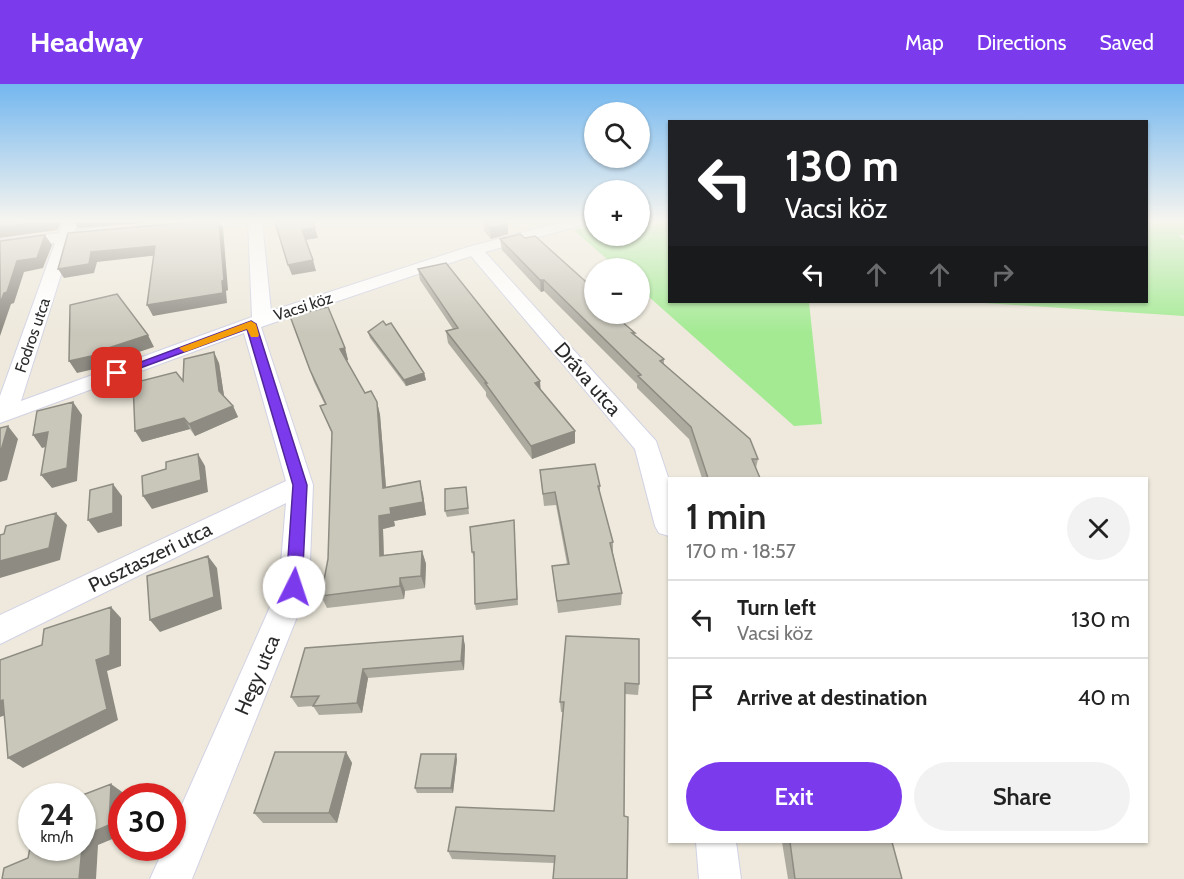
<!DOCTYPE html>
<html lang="en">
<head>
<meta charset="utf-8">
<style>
	:root { --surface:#fff; --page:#f2f2f2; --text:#222; --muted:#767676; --line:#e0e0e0; --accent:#7c3aed }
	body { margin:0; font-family:Cabin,sans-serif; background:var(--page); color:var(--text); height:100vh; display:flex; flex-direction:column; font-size:22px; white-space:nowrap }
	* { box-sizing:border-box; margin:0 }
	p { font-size:20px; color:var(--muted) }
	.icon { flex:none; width:33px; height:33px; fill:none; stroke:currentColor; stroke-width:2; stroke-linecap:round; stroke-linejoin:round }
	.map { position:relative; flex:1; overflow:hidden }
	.side { position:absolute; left:668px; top:393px; width:480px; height:366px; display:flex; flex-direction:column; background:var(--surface); border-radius:0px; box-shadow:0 2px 4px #0004 }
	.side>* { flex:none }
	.top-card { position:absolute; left:668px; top:36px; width:480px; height:183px; border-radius:0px; box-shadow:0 2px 4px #0004; background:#202124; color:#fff; overflow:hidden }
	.controls { position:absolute; left:584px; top:18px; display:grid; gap:12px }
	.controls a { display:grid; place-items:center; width:66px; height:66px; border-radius:50%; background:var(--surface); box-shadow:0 2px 4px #0004; font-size:30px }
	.speed { position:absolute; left:18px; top:699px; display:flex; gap:12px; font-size:30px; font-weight:700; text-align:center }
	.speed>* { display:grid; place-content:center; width:78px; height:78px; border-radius:50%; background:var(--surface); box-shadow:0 2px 4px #0004; line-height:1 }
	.speed small { font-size:15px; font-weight:400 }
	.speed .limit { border:9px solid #d22; background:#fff; color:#111 }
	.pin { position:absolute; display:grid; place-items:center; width:51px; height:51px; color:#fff; margin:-26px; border-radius:12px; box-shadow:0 3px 9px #0006 }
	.me { position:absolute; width:66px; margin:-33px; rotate:4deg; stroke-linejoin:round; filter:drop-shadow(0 0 4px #0008) }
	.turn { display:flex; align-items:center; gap:21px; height:126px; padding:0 18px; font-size:27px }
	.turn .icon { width:78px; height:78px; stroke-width:2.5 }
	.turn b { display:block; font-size:42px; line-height:51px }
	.lanes { display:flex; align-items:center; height:57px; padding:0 18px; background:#0003; justify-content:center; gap:30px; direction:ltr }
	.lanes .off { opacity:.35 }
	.round { display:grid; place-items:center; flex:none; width:63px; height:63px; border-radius:32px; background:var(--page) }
	.head { display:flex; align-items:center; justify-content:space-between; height:102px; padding:0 18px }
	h1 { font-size:36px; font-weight:600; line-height:45px }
	.primary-button { display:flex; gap:12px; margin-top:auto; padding:12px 18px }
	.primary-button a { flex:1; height:69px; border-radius:36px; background:var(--accent); color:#fff; font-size:24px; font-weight:600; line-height:69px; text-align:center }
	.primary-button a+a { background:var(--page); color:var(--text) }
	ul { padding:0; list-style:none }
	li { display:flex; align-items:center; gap:18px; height:78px; padding:0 18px; border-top:2px solid var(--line) }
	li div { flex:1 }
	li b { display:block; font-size:22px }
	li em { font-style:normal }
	header { display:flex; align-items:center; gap:36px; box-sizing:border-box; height:84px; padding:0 30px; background:var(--accent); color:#fff }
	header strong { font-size:28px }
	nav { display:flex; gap:33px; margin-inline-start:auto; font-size:21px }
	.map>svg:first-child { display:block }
</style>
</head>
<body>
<header>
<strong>Headway</strong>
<nav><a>Map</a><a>Directions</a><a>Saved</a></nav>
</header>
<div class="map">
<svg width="1184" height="795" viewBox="0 0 1184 795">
	<rect width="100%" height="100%" fill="#eee9dc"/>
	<path fill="#a3ea93" d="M639,138H669V218H809L822,340L794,342L639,204V184H617L574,146L594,140V152H639Z
		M1146,138H1184V151H1178L1184,156V232L969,218H1146Z"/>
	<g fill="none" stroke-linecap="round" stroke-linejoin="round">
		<g stroke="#d1d2e5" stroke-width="2">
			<path id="minor" d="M63,138H77L75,147L101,143L109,148L101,153L72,156L21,317L252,233L248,138H262L271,227L468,163L562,138H584L582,141L485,168L656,357L669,396V452L659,449L655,442L635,365L471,172L261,243L313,401L309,503L192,795H150L164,764H172V743L279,503L286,419L0,560V531L286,397L244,249L0,339V312L55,159L0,166V156L59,149Z
				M181,138H232C226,145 184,148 178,141Z
				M696,758H736L741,795H699Z"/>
		</g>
		<use href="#minor" fill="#fff" fill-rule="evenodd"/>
	</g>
	<path fill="#adaba0" d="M483,138H505L508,150L491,155L484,147Z
		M500,155L594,230L635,251L664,275V280L758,375L756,384L760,394H702L689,355L637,304V300L544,207L541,208L502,166Z
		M418,185L541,306L575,359L532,375L486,312V308L448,259L446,247L453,245L420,196Z
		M290,232L345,264L348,276L347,277L365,309L377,318L380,331L386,403L423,410L426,431L394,437L395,442L383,445L384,471L422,467L426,480L425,504L405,507L404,515L327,524L321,512L328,475L332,350L320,322L325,321L314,298Z
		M368,248L424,289L426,296L406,302L370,254Z
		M219,279L224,312L233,322L238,333L195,352L190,345L142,358L183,297Z
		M540,386L600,402V410L613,458V469L622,509L621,521L558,529L552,482L567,480L556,421L544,422Z
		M466,403L469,430L447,433L445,427Z
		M514,443L518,521L476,526L475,520L474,474L472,468Z
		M463,552L465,562L464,586L368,594L362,629L319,631L313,622L298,623L291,613L305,564Z
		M566,552L639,600L638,611L625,610L624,732L554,779L452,775L448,767L554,727L563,628H561L560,618Z
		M346,668L352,679L337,739H263L254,729Z
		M457,675L453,709H417L415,704Z
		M782,758H892L902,795H788Z"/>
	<path fill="#8d8b82" d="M40,138H62L57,146L0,154V143Z
		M74,138H158L78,144Z
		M219,138L223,144L228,206L226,207L227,219L153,232L147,221Z
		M508,140V150L491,155L490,144Z
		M315,144L318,154L305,156L302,146Z
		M45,151L52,161L43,184L24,188L14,219L11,220L0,252V219L17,177Z
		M155,162L159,171L97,178L94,189L64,194L58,185L91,168Z
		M313,176L316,187L292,191L288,181Z
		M540,196H544V207L541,208Z
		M148,251L154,263L103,280V283L77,289L69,277Z
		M345,264L348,276L344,277L340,265Z
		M214,268L219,279L225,318L219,307Z
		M424,289L426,296L406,302L404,296Z
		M540,297L541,310L535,299Z
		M73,318L82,331L77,397L52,404L41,391Z
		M377,318L380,331L387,416L383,404Z
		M233,322L238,333L195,352L189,340Z
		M184,334L190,345L142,358L135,347Z
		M8,342L18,355L7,396L0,398V370Z
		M575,347V359L532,375L531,362Z
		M48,348L57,360L42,364L33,351Z
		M198,370L205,382L208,408L152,425L143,412Z
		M420,397L423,410L426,431L394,437L395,442L383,445L384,484L380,472L379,432L390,424Z
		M113,400L122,412V442L98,449L88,436Z
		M56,429L67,441L60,476L0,494V477Z
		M422,467L426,480L425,504L421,492Z
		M208,472L217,484L222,525L160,548L150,536Z
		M400,494L405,507L404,515L400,502Z
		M111,523L121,534V582L107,587L118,636L23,684L8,674L96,576Z
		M463,552L465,562L464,586L461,577Z
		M363,585L368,594L362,629L357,619Z
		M3,616L17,627L0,633V617Z
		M346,668L352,679L337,739L329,729Z
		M456,670L457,675L453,709L451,704Z
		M111,700L125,710V712H122V751L98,761L96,795H79L83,752Z"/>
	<path fill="#c9c7ba" stroke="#8d8b82" stroke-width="1.5" d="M0,138H40L0,143Z
		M193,138H219L224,196L222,197L223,209L147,221L155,162L91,168L89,180L58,185L68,149Z
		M275,138H313L315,144L302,146L313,176L288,181Z
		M483,138H505L508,140L490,144Z
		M520,150L525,154L535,152L594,205V210H592L594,212V230H613L635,249H632L664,275L660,277L750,355L758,375H752L760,394H708L691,343L638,292L641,291L544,196H540L500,155Z
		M45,151L37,174L17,177L7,208L4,209L0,219V157Z
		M446,179L540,297L535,299L575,347L531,362L485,299H487L446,247L458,244L418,185Z
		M117,210L148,251L96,268V271L69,277L70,221Z
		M328,223L345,264L340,265L365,309L371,307L377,318L383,404L420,397L423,418L390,424L391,430L379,432L380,472L422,467L421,492L400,494V502L321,512L328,475L332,348L320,322L326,320L310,286L290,232Z
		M383,237L386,241L391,239L424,289L404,296L368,248Z
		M214,268L219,307L233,322L189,340L184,334L135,347L133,299L176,288L183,297L184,275Z
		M73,318L67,384L41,391L48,348L33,351L37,327Z
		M8,342L0,370V344Z
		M198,370L201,396L143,412L142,392L166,385V378Z
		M595,380L600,402H598L613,458L610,459L622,509L557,517L552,482L569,480L555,408L543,410L540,386Z
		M113,400V429L88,436L90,406Z
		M466,403L468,424L445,427V405Z
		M56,429L49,464L0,477V451L4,450L6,442Z
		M514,436L517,515L475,520L474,468H472L470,443Z
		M208,472L214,513L150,536L147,492Z
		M111,523L110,571L96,576L107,625L8,674L3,616L0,617V576L42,561L44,545Z
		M463,552L461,577L363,585L357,619L313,622L319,612L291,613L305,564Z
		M566,552L639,555V600L625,599L624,732L628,733L627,795H553L555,772L448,767L456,723L554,727L564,618H560Z
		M275,668H346L329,729H254Z
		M421,670H456L451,704H415Z
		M111,700L109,741L83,752L82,755V712H80Z
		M32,754V764H82L79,795H2L4,784L28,774Z
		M790,758H892L902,795H795Z"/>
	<linearGradient id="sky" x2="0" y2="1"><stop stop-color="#73b7ef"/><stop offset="0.55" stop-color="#f7f5ef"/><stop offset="1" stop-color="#f7f5ef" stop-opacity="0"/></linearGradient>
	<rect width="1184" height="249" fill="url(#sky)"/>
	<path fill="#7c3aed" stroke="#51269a" stroke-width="1.5" d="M251,237L256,240L307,401L302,503L299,507L294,509L288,507L286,503L293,401L247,245L121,291L117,292L111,289Z"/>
	<path fill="#f59e0b" d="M251,237L256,240L259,251L258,253H251L247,245L188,267L184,268L179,264Z"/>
	<g text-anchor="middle" stroke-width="4.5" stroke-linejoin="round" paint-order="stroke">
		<g font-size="16" fill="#2b2b2b" stroke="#fff">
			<text transform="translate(303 222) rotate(-18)" y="6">Vacsi köz</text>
			<text transform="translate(32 251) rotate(-71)" y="6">Fodros utca</text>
		</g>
		<g font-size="20" fill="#2b2b2b" stroke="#fff">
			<text transform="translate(588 295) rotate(49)" y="7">Dráva utca</text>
			<text transform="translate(150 473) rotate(-26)" y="7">Pusztaszeri utca</text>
			<text transform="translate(257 591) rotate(-67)" y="7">Hegy utca</text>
		</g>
	</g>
</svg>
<div class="controls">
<a><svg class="icon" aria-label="search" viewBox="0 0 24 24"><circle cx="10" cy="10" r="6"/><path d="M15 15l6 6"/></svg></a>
<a>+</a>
<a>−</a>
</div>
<div class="speed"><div>24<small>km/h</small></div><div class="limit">30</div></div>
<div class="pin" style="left:117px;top:289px;background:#d93025"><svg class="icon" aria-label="arrive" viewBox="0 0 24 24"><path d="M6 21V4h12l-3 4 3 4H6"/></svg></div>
<svg class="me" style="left:294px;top:503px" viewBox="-20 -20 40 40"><circle r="19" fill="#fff"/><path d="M0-13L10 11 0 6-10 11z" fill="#7c3aed"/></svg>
<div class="top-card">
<div class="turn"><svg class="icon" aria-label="left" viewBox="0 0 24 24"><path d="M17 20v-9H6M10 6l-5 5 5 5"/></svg><div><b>130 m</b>Vacsi köz</div></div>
<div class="lanes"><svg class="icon" aria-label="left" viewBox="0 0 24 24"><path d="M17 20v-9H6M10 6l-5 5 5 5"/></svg><svg class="icon off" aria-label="ahead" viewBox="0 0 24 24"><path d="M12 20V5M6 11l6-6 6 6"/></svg><svg class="icon off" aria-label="ahead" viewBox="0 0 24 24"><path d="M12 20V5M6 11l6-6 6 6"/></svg><svg class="icon off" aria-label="right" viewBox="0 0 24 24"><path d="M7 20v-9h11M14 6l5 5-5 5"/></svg></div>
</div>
<section class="side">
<div class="head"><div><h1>1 min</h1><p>170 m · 18:57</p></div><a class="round"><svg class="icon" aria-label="close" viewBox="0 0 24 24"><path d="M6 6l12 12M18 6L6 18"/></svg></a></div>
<ul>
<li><svg class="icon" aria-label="left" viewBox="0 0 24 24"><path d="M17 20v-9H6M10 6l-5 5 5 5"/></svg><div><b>Turn left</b><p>Vacsi köz</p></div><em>130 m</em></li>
<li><svg class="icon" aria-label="arrive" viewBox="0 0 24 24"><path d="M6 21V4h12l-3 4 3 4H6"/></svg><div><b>Arrive at destination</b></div><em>40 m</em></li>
</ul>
<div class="primary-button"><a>Exit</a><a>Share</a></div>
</section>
</div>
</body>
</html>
